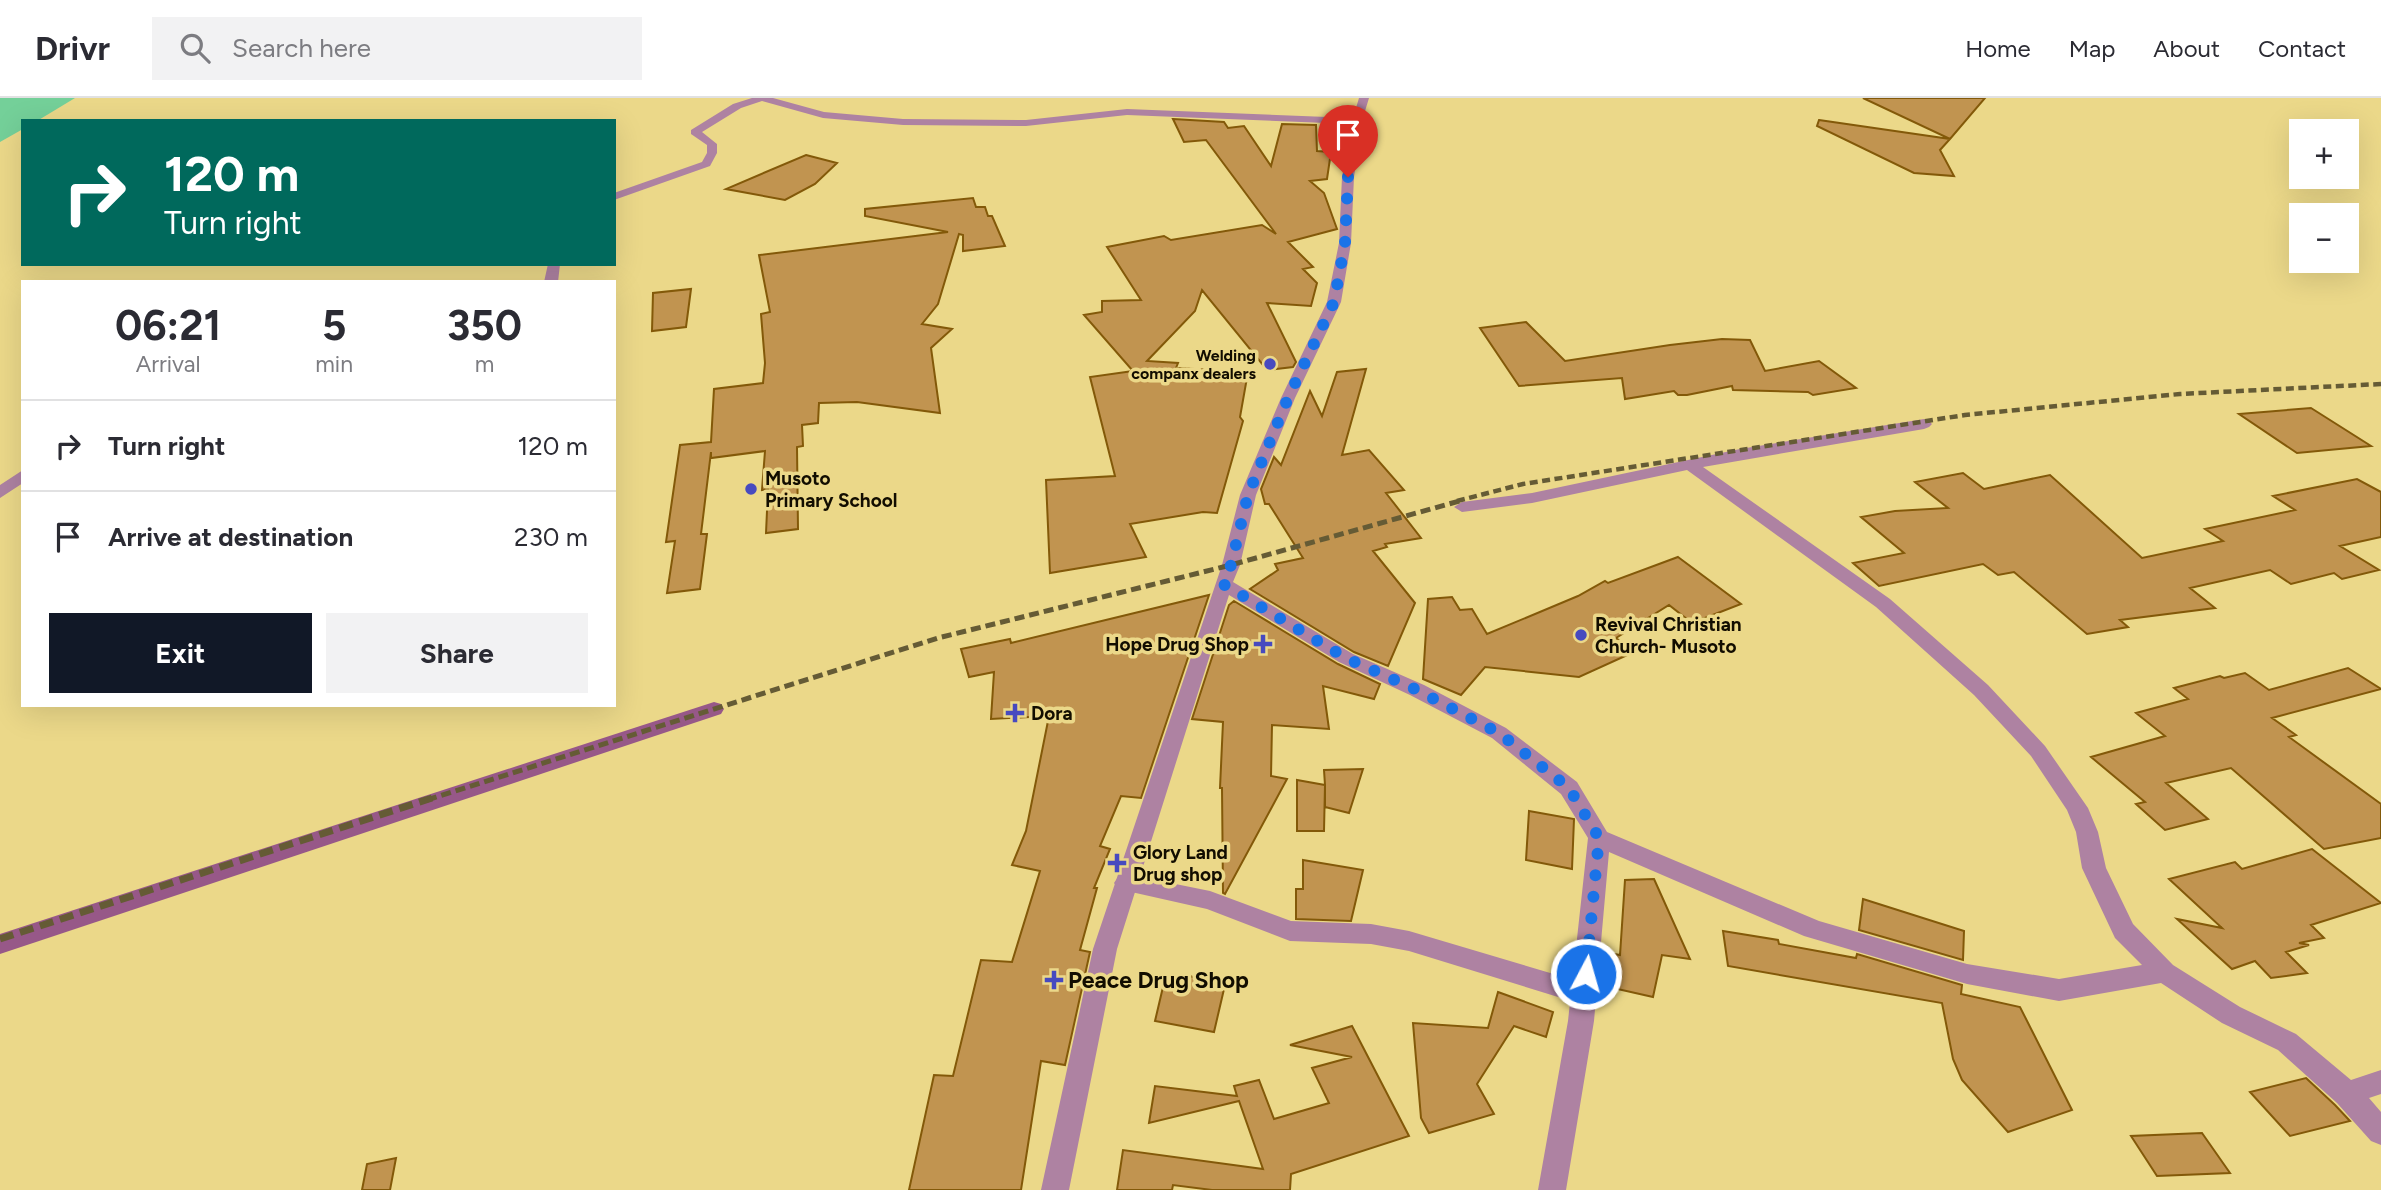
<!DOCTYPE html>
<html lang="en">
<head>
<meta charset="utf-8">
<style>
	:root { --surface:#fff; --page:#f2f2f3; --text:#2b2b33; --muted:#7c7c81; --line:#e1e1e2; --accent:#111827 }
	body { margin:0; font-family:Figtree,sans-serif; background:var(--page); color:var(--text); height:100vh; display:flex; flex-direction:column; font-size:26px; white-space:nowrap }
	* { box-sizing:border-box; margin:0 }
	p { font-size:23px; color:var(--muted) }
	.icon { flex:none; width:38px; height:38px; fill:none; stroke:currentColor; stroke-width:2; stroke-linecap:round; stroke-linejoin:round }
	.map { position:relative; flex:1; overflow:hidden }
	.details { position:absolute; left:21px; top:182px; width:595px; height:427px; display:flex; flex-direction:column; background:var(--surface); border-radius:0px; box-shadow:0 7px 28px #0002 }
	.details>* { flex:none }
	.hud { position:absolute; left:21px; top:21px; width:595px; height:147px; border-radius:0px; box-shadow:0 7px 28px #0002; background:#00695c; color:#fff; overflow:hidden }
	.buttons { position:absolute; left:2289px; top:21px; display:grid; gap:14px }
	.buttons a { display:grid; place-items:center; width:70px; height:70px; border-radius:0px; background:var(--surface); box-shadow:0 7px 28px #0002; font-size:35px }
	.pin { position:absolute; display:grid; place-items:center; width:60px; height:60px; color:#fff; margin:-72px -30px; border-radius:50% 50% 50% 0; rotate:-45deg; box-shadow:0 0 7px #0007 }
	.pin .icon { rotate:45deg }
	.me { position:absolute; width:77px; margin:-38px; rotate:6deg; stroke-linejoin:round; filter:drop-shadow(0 0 5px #0008) }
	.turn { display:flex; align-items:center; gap:24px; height:147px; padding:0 28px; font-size:32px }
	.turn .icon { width:91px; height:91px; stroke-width:2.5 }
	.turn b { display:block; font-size:49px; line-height:60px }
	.eta { display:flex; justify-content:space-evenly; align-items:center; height:119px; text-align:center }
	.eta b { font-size:42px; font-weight:700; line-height:49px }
	.cta { display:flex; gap:14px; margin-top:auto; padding:14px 28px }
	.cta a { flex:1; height:80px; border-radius:0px; background:var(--accent); color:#fff; font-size:28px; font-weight:700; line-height:80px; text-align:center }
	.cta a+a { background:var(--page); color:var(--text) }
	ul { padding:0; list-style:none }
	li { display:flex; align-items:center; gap:21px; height:91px; padding:0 28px; border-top:2px solid var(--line) }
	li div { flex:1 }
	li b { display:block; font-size:26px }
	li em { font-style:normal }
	header { display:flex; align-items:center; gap:42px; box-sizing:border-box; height:98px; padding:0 35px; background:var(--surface); border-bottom:2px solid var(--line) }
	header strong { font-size:33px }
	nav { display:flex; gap:38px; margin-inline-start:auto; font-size:24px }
	.search { width:490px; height:63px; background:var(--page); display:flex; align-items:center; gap:18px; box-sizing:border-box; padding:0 24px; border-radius:0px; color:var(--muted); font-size:26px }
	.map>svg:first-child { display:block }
</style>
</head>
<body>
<header>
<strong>Drivr</strong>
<div class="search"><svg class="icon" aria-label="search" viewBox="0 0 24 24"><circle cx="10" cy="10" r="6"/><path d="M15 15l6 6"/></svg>Search here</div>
<nav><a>Home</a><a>Map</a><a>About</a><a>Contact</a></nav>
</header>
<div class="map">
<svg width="2381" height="1092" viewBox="0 0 2381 1092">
	<rect width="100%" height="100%" fill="#ebd889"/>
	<path fill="#74d099" d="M0,0H75L37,23H23V31L0,44Z"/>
	<path fill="#c19450" stroke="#835909" stroke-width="2" d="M1863,0H1985L1950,41Z
		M1173,21L1224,24L1228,30L1244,28L1271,68L1282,26L1316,27L1317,53L1331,54L1327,81L1310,83L1324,95L1337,131L1288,144L1313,169L1303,171L1317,185L1311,208L1267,205L1296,264L1293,269L1267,272L1202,192L1195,213L1147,263L1178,265L1176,270L1248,274L1240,319L1243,323L1217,415L1203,414L1130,426L1146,459L1050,475L1046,382L1115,378L1090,279L1133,273L1084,217L1102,214V203L1141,202L1107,149L1164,138L1171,142L1262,127L1276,136L1206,42L1184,44Z
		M1819,22L1950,41L1940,52L1954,78L1914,75L1817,28Z
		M806,57L837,65L815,86L785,102L726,91Z
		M973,100L976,109H985L988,118H992L1005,148L963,153V137L959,136L938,206L922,226L952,231L931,250L940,315L857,304L819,305L818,325L802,327L803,348L797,349L798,431L766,435L768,391L762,392L765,353L711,360V354L701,436H707L700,491L667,495L675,443L666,444L680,347L711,344L714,291L763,285L765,265L761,216L770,214L759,157L948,134L865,118V111Z
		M691,191L686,229L652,233L653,195Z
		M1526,224L1565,263L1670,247L1722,241L1750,242L1765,273L1819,263L1856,290L1813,297L1808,294L1733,292L1732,288L1687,297H1678L1674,293L1625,301L1622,280L1519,288L1480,230Z
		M1366,271L1342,357L1369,352L1404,392L1386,395L1421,440L1385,446L1387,449L1373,453L1415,505L1388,568L1354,554L1250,491L1278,472L1275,466L1303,460L1269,406H1265L1261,391L1274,359L1281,367L1310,293L1322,318L1337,274Z
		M2311,310L2371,348L2297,355L2239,316Z
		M1963,375L1984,391L2050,377L2142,460L2223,443L2205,431L2295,412L2273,398L2357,381L2381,394V439L2340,448L2379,472L2342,481L2334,475L2291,486L2270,472L2190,490L2215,510L2120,522L2128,529L2087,536L2014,474L1998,477L1983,466L1879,488L1853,465L1904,455L1861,419L1895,413L1948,410L1915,384Z
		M1678,459L1741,506L1692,525L1669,507L1616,540L1634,554L1579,579L1485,569L1461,597L1423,581L1428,501L1452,499L1460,512L1472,511L1487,536L1578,498L1605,483L1608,485Z
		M1209,497L1141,700L1121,698L1100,748L1110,751L1094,790H1097L1080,852L1090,854L1065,967L1041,963L1021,1092H909L934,977L953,978L981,862L1012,864L1040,773L1012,767L1026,733L1049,618L991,621L994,574L969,579L961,551L1010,541L1011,545Z
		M1234,503L1338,566L1380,586L1374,601L1323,588L1329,631L1272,627L1271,678L1287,681L1225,796L1223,795L1222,690H1220L1223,624L1192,621L1229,507Z
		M2348,570L2381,591L2272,620L2296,637L2289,639L2381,706V740L2324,751L2231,670L2166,685L2208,721L2165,732L2136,706L2145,704L2091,659L2165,638L2136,615L2188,601L2174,590L2220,578L2224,580L2245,575L2269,592Z
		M1363,671L1349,715L1325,709V687L1324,733H1297V682L1325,687L1324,672Z
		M1529,713L1574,721L1572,771L1526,762Z
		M2312,751L2381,805L2311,827L2324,840L2299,845L2309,847L2286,854L2307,875L2271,880L2255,863L2232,871L2177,821L2222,830L2169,781L2235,764L2242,771Z
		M1303,762L1363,772L1351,823L1296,821V791H1303Z
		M1654,781L1690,861L1662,857L1653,899L1613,890L1614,856L1620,857L1625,782Z
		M1863,801L1964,833L1963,862L1859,832Z
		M1723,833L1778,842L1779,846L1856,860L1857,856L1962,887L1961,896L2020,909L2072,1012L2008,1034L1962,982L1953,961L1942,905L1728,868Z
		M1190,878L1224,891L1214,934L1155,923L1163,889L1187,893Z
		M1498,894L1553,914L1546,939L1514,928L1477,986L1494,1016L1429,1035L1421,1020L1413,925L1488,930Z
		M1352,928L1409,1038L1291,1076L1290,1092H1212L1173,1087L1172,1092H1117L1123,1052L1263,1071L1239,1003L1149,1025L1155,988L1237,998L1234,988L1259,982L1274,1021L1329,1005L1312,970L1352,959L1290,947Z
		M2306,980L2335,1007L2350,1023L2290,1038L2250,994Z
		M2202,1035L2230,1075L2157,1078L2131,1038Z
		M396,1060L390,1092H362L367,1066Z"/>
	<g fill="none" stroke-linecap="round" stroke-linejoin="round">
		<path fill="#ae82a2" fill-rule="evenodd" d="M1126,776L1210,793L1291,823L1371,826L1409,833L1584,885L1593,888L1597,896L1593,904L1584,907L1409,853L1371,846L1290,843L1207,811L1118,791L1114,785L1118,779Z"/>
		<path fill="#ae82a2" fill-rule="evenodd" d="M752,0H773L824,14L903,21L1026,22L1127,11L1353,20L1359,0H1369L1362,23L1354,79L1351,145L1341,204L1295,300L1256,397L1240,467L1233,484L1353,556L1424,587L1506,630L1577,684L1607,734L1819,823L1967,866L2059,881L2142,867L2115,840L2082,770L2076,734L2067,712L2031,658L1974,597L1876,509L1687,372L1532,405L1462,414L1454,409L1462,404L1532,395L1740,351L1924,321L1929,323L1932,326L1929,329L1924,331L1703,369L1890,501L1988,587L2045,648L2088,710L2098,734L2106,770L2133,826L2173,867L2240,909L2296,936L2351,982L2381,972V996L2369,1000L2381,1014V1047L2371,1043L2337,1005L2278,952L2222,925L2161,885L2059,903L1967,886L1804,838L1609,754L1594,923L1566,1092H1538L1568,923L1588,740L1561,696L1492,640L1410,597L1339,564L1229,497L1117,851L1069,1092H1041L1093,851L1222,467L1240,397L1281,300L1327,204L1339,145L1342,79L1351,26L1127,17L1026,28L903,27L823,20L762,3L741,10L702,34L717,46V55L710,68L614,102V95L702,64L707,55V47L691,36V32L733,6Z
			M548,166H560L558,184H544Z
			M23,372V385L0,400V387Z"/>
		<path fill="#975888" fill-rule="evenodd" d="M714,604L721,606L724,611L721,616L0,856V836Z"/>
		<path stroke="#655b35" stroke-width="4.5" stroke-dasharray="8 4.5" stroke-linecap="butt" d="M1457,403L1523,386L1965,317L2180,296L2381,286"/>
		<path stroke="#655b35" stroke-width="5" stroke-dasharray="10 5" stroke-linecap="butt" d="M427,702L938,540L1231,467L1463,402"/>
		<path stroke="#655b35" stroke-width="7" stroke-dasharray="14 7" stroke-linecap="butt" d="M0,841L432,700"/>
	</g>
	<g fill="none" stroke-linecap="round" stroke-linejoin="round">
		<path stroke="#1a73e8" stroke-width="12" stroke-dasharray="0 21.6" d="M1348,79L1345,145L1334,204L1288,300L1248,397L1231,467L1223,486L1346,560L1417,592L1499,635L1569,690L1599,740L1586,876"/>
	</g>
	<g fill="#474abf" stroke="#ebd889" stroke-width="2.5">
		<circle cx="1270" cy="266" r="7"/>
		<circle cx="751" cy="391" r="7"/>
		<circle cx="1581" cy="537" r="7"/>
		<path d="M1259.5 535.5h7v7h7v7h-7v7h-7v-7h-7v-7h7z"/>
		<path d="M1011.5 604.5h7v7h7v7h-7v7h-7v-7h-7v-7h7z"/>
		<path d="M1113.5 754.5h7v7h7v7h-7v7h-7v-7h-7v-7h7z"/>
		<path d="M1050.5 871.5h7v7h7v7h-7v7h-7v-7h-7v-7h7z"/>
	</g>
	<g text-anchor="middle" stroke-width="7" stroke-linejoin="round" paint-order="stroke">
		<g font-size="16" font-weight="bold" fill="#120d00" stroke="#ebd889" text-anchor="end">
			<text x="1256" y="263">Welding<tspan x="1256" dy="18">companx dealers</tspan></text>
		</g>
		<g font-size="19" font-weight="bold" fill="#120d00" stroke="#ebd889" text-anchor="start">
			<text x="765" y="387">Musoto<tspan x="765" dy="22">Primary School</tspan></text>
			<text x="1595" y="533">Revival Christian<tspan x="1595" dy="22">Church- Musoto</tspan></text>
			<text x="1249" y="553" text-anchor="end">Hope Drug Shop</text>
			<text x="1031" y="622">Dora</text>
			<text x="1133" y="761">Glory Land<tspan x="1133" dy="22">Drug shop</tspan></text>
		</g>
		<g font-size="23" font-weight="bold" fill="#120d00" stroke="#ebd889" text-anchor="start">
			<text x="1068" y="890">Peace Drug Shop</text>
		</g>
	</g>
</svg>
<div class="buttons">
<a>+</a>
<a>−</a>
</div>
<div class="pin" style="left:1348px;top:79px;background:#d93025"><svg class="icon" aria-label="arrive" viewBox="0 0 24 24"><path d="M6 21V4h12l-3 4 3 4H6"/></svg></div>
<svg class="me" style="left:1586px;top:876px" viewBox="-20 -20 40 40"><circle r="17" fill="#1a73e8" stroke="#fff" stroke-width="3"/><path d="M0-11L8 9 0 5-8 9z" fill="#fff"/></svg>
<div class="hud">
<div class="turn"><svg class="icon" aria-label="right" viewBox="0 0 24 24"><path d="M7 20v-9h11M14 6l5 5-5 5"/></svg><div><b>120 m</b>Turn right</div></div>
</div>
<section class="details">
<div class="eta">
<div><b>06:21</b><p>Arrival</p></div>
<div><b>5</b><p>min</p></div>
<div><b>350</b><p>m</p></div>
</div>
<ul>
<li><svg class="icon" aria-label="right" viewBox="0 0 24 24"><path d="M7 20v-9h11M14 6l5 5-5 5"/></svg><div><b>Turn right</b></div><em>120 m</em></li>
<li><svg class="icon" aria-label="arrive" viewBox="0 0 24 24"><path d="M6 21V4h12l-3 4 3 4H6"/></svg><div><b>Arrive at destination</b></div><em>230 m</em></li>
</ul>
<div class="cta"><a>Exit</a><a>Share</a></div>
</section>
</div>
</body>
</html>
